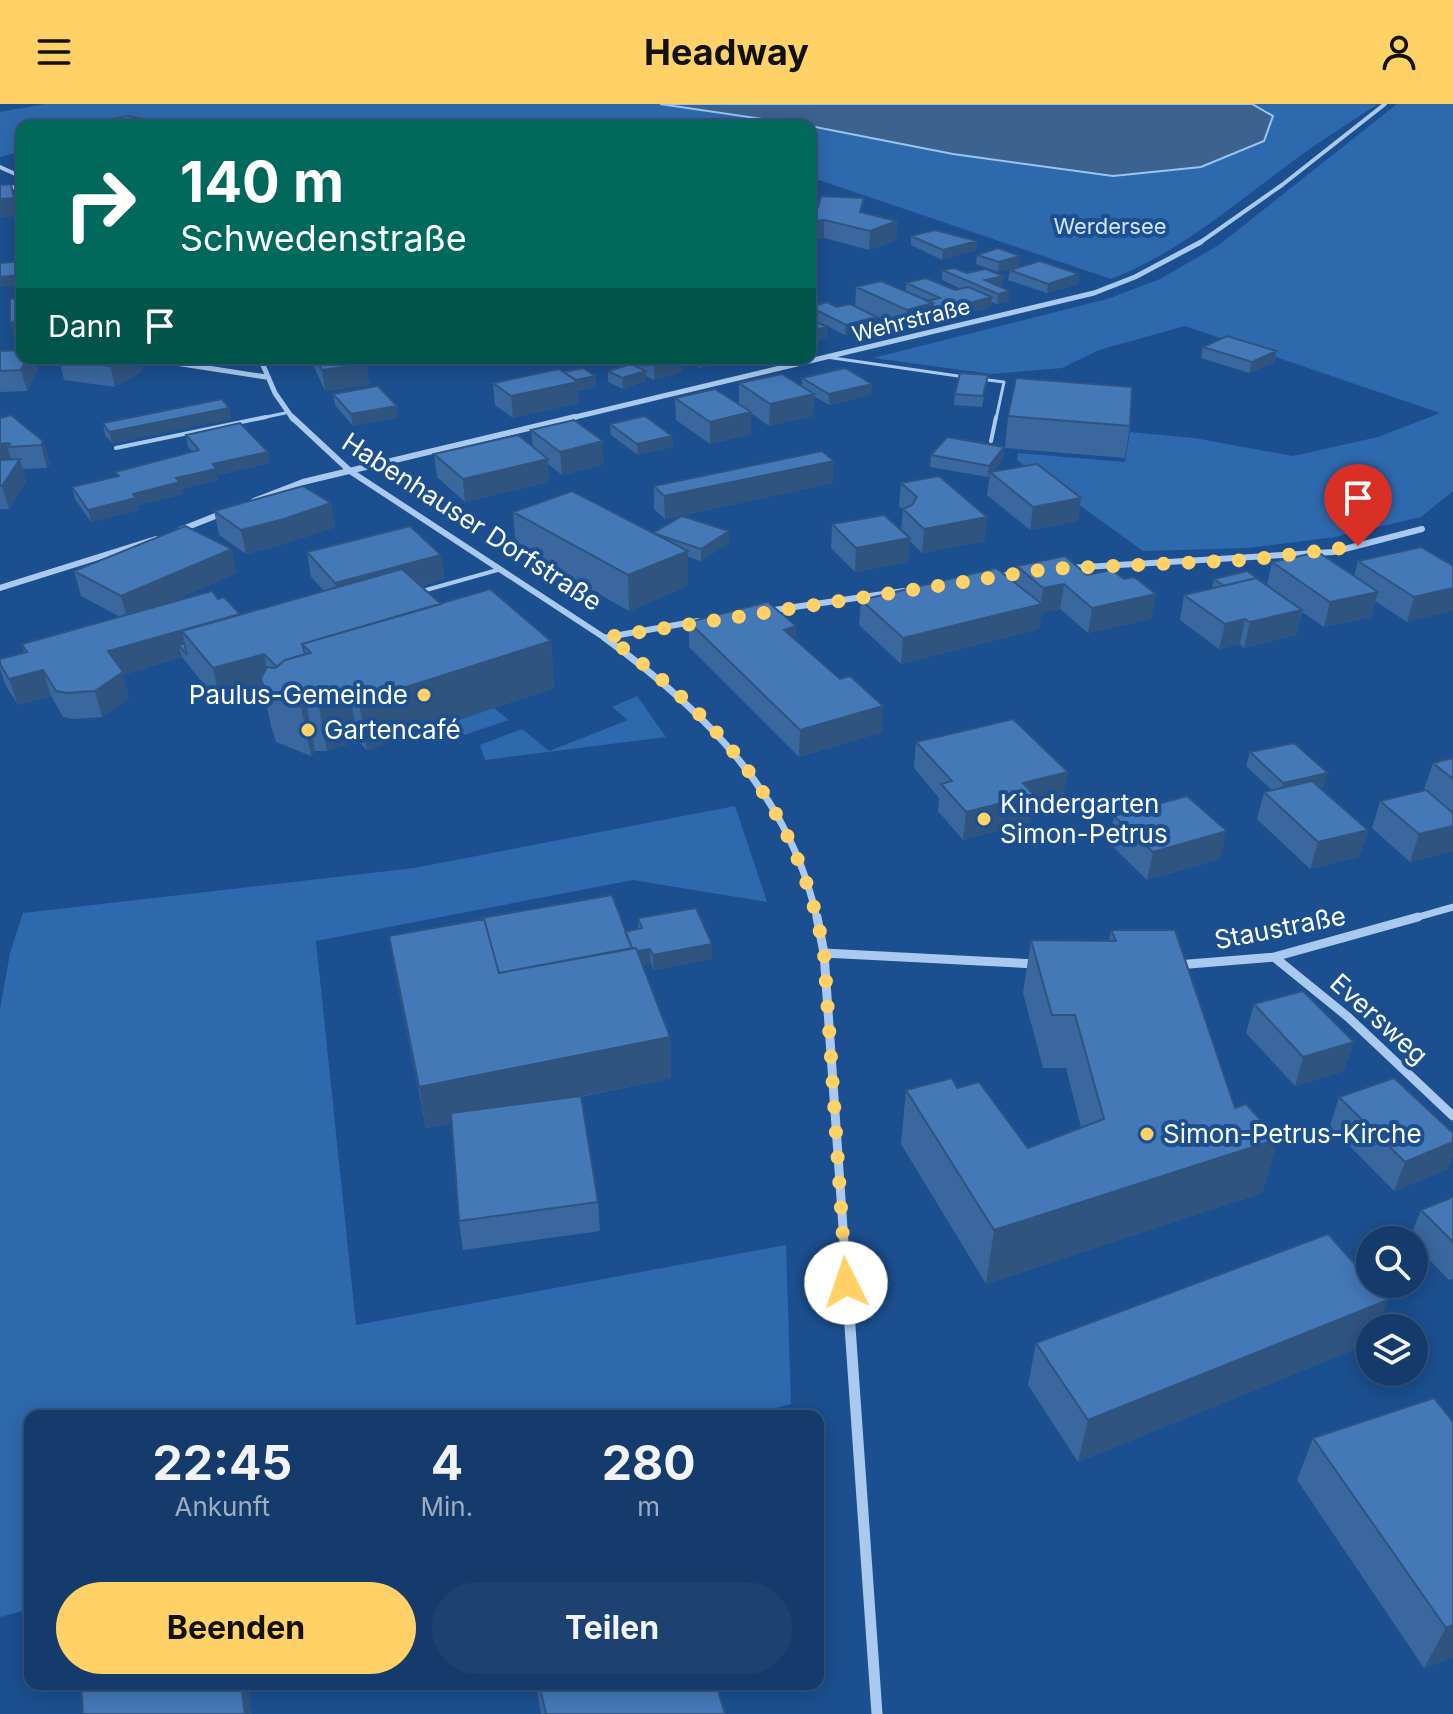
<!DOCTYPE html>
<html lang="de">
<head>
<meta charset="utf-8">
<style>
	:root { --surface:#143b6b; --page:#1d4271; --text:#f1f3f6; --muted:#9dadc1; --line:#33557e; --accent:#ffd166 }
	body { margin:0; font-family:Inter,sans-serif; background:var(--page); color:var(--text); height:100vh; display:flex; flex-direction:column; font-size:30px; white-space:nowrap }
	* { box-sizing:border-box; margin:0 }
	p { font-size:26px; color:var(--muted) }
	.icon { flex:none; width:44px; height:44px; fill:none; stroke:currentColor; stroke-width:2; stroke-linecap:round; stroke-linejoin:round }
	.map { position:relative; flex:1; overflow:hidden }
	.details { position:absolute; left:24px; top:1306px; width:800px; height:280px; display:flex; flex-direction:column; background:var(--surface); border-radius:16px; box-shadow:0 4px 20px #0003,0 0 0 2px var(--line) }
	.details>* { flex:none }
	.banner { position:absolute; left:16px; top:16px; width:800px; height:244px; border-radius:16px; box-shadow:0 4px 20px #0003,0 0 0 2px var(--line); background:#00695c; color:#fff; overflow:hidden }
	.tools { position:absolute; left:1356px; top:1122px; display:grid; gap:16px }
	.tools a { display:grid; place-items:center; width:72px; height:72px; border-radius:50%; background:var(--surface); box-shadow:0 4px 20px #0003,0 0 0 2px var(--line); font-size:40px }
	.pin { position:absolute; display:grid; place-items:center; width:68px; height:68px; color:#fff; margin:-82px -34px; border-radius:50% 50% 50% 0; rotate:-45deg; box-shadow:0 0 8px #0007 }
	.pin .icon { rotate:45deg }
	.me { position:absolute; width:88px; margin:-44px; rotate:356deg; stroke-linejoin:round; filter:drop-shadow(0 0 6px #0008) }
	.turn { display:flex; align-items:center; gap:28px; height:168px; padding:0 32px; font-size:36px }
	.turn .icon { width:104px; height:104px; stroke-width:2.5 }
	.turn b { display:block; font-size:56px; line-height:68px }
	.then { display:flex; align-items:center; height:76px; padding:0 32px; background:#0003; gap:16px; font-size:30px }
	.eta { display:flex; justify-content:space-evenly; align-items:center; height:136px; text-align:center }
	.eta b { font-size:48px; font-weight:700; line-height:56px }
	.cta { display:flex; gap:16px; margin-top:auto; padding:16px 32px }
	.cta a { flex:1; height:92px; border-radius:48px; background:var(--accent); color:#111; font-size:32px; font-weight:700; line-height:92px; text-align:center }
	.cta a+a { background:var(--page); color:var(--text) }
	header { display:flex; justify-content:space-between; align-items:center; height:104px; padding:0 32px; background:var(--accent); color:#111; font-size:36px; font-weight:700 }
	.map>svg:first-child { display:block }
</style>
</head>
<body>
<header><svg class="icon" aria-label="menu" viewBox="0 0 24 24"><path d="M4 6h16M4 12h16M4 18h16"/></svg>Headway<svg class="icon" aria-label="person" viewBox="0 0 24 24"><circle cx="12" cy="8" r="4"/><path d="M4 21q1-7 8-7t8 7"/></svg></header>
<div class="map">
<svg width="1453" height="1610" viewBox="0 0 1453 1610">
	<rect width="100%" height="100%" fill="#1b4f8f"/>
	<path fill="#2e69ad" d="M45,0H660L801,22H516L469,14L437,22H22V47L0,53V8Z
		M1252,0H1378C1355,15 1333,29 1311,44C1246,90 1186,146 1111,175L810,73V23L953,50L1113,72L1201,63L1264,37L1268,7Z
		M1397,0H1453V387L1421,413L1335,433L1248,444L1143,447L1017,356L1018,349L1125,358L1130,328L1194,334L1293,352L1378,333L1440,309L1185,222L1099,246L1062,264L991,270L873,254L1107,195L1160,175L1219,141Z
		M637,592L666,633L485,656L480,641L522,625L549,647L628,616L612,603Z
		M494,604L509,616L464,631L451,619Z
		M735,702L767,798L633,776L316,837L356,1221L786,1141L791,1300L746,1312H30V1505L0,1513V905L10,849L23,809L414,764Z"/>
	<path fill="#3c6290" stroke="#9cc4f0" stroke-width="2" d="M660,0H1252L1273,12L1264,37L1201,63L1113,72L953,50L810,22Z"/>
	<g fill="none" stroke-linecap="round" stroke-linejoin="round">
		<path stroke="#a9c9ee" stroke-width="3" d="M826,253L965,273
			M980,275L1004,278L996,315
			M257,315L285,309"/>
		<path stroke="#a9c9ee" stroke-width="4" d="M991,337L996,313
			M116,344L266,313
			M419,488L501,465"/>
		<path stroke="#a9c9ee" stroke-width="4" d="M0,63L22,73
			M0,84L22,83
			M1198,140L1282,81L1385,0"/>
		<path stroke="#a9c9ee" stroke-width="5" d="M143,254L266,273
			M260,254L275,289L293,315
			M186,258L228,254
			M567,315L1094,189L1135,173L1201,138"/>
		<path stroke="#a9c9ee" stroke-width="6" d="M292,313L350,367L608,536
			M254,397L303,378L575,313
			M180,426L223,409
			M1068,464L1333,448L1422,425
			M996,473L1026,468
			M0,484L156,435
			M767,507L904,487
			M608,533L698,517"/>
		<path stroke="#a9c9ee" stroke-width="7" d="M605,534C705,607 790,691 817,815
			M1411,815L1453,803"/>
		<path stroke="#a9c9ee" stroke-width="9" d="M817,813L824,849L846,1167
			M824,849L1035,860
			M1274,853L1348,913L1453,1012
			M1177,861L1274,853L1418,813"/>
		<path stroke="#a9c9ee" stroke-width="11" d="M846,1165L877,1610"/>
	</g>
	<path fill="#3a679d" d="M108,16L167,22H109Z
		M810,104L863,108L897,117L896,136L869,146L824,134L810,136Z
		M911,132L977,137L976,146L942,156L911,141Z
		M977,151L1019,162L998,168L976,160Z
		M942,166L1003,172L1002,181L999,182L1009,197L997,200L992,198L991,203L906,226L855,203L856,183L906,188V179L955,186L961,185L942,176Z
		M1010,166L1079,170L1078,180L1047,189L1008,176Z
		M810,203L877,224L845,231L810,214Z
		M1203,243L1276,247L1274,258L1249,269L1201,254Z
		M0,247L22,254H34L38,266L27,287L0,288Z
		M60,254H140L142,267L115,283L64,276L59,255Z
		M310,254H363L366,260L369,281L325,287Z
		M615,254H735L701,264L682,255V268L654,276L646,272V277L623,285L608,278V267L625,262L624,258Z
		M564,268L595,272L596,282L578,287L579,299L513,314L495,301L493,279Z
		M988,271L982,303L954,301L955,290Z
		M802,274L871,291L829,301L814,292L813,312L769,322L751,309V330L710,340L676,316L675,294L739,300V279L802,282Z
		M333,290L398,313L353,322L335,301Z
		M229,304L231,315L112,339L105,331L103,319Z
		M1008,312L1130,322L1125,354L1005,344Z
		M0,314L43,337L50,360L47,364L22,365L26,378L9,405H0Z
		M610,320L672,332L673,343L638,351L611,331Z
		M531,326L604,360L562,371L548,360L549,378L465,398L437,373L434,350L533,343Z
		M186,331L270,359L217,371L218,376L182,385L183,390L138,401L139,406L91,418L75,395L72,383L117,373L115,368L193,348L188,343Z
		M1004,343L1003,355L993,367L1078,417L1030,426L987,391L990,371L988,373L930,363L931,351Z
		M833,379L665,415L654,405V382Z
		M901,379L985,437L922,449L909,436L908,458L855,468L831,444L832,420L901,426L903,405L899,402Z
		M331,399L335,423L288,439L246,450L219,431L214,407Z
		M513,408L654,429L729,427V439L701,457L688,453V482L629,507L516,443Z
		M307,448L441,451L444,475L421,482L441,500L551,537L554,584L367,646L358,637L327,647H315L311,652L276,638L271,622L264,589L221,602L182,553L123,571L129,594L102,613L74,615L63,613L51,592L18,601L6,582L0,565V555L24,549L22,540L120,513L81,492L74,467L237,469L166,500L218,495L240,510L324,487L311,473Z
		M1358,457L1453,462L1407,518L1375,497L1371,513L1324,523L1302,508L1296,531L1244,544L1240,540L1219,545L1180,516L1184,491L1212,484L1214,475L1267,481L1272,458L1354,472Z
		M1017,462L1124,475L1156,490L1151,515L1088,529L1060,505L1041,509L1039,525L901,560L859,521L861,496L1015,479Z
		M689,518L796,522L795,536L882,628L799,653L689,543Z
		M916,638L1063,695L1033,703L1030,718L963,736L938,707L939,694L914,664Z
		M1250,648L1328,669L1324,682L1320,683L1368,726L1359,753L1310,765L1257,715L1264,688L1272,686L1246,662Z
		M1453,654V747L1410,758L1372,724L1380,697L1425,686L1424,685L1433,659Z
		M1114,712L1220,755L1147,776L1109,739Z
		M638,814L712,840V855L653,866L651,859L642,861L670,933L671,974L581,993L598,1098L600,1127L463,1146L459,1117L452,1019L426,1024L396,873L389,832L625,828L638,825Z
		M1111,826L1235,1004L1278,1035L1262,1089L986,1180L901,1040L906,986L957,984L1028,1044L1081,1023L1066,964H1043L1023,889L1031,836L1109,837Z
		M1254,900L1344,967L1295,982L1246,929Z
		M1339,993L1448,1065L1394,1087L1330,1022Z
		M1453,1093V1175L1449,1176L1414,1140V1136L1409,1135L1421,1106Z
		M1370,1224V1239L1078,1358L1028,1281L1036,1239Z
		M1453,1318V1553L1424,1564L1297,1376L1313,1334Z
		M536,1580H716L725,1610H541Z"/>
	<path fill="#305480" d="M11,80L18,112L0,114V95Z
		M824,116V134L810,136V118Z
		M897,117L896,136L869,146L870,127Z
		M977,137L976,146L942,156L943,146Z
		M1020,152L1019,162L998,168L999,158Z
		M1079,170L1078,180L1047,189L1048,180Z
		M22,171V181L0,183V173Z
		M1003,172L1002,181L987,185L985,176Z
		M1010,187L1009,197L997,200L998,190Z
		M992,193L991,203L906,226L907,206L933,199Z
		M877,213V224L845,231L846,221Z
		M22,217V238L15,239L10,218Z
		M828,223L827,234L810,238V227Z
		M1276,247L1274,258L1249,269L1252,258Z
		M27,254H34L38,266L27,287L21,266Z
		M124,254H140L142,267L115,283L110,262Z
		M658,254H682V268L654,276V255Z
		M701,254H735L701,264Z
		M366,260L369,281L325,287L322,266Z
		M646,267V277L623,285L622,274Z
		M595,272L596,282L578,287L579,299L513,314L511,292Z
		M872,280L871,291L829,301V290Z
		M814,290L813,312L769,322L770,300Z
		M397,302L398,313L353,322L351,310Z
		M229,304L231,315L112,339L109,328Z
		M751,308V330L710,340V318Z
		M672,332L673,343L638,351L637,340Z
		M43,337L50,360L47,364L41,341Z
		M603,337L604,360L562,371L560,348Z
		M6,339L13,361L0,364V340Z
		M1004,343L1003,355L991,369L990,368L988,373L989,362Z
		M268,348L270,359L217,371L218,376L182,385L183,390L138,401L139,406L91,418L88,406L213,360Z
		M20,355L26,378L9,405L2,382Z
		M548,355L549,378L465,398L463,375Z
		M834,357L833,379L665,415L664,392Z
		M1081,394L1078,417L1030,426L1033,403Z
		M331,399L335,423L288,439L246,450L241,426Z
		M987,413L985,437L922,449L924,425Z
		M729,427V439L701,457V445Z
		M910,434L908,458L855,468L856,444Z
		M232,445L237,469L128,517L121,492Z
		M688,447V482L629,507L628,471Z
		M441,451L444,475L339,504L335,479Z
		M1064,480L1060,505L1041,509L1039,525L901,560L903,534L1041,500L1043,484Z
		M1453,484V507L1407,518L1414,493Z
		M1378,488L1371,513L1324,523L1330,498Z
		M1156,490L1151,515L1088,529L1092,504Z
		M1302,506L1296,531L1244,544L1250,518Z
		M1245,515L1240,540L1219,545L1225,520Z
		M796,522L795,547L784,526Z
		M182,527L187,551L179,541L182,553L123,571L129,594L102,613L95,587L108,547Z
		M551,537L554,584L367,646L359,598Z
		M264,550L271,587L261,574L264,589L221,602L213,564Z
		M43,566L51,592L18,601L9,575Z
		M350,589L358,637L327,647L318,599Z
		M306,598L315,647L311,652L301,603Z
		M883,602L882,628L799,653L800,626Z
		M1068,668L1063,695L1033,703L1030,718L963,736L966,708L1023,679Z
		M1328,669L1324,682L1279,692L1283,679Z
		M1453,722V747L1410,758L1419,730Z
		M1368,726L1359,753L1310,765L1318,738Z
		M1227,727L1220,755L1147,776L1153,748Z
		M712,840V855L653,866V851Z
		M650,845L651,859L636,862L633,848Z
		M670,933L671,974L426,1024L419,983Z
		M1354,938L1344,967L1295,982L1303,953Z
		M1278,1035L1262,1089L986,1180L994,1126Z
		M1453,1038V1053L1448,1065L1394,1087L1405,1058Z
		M1388,1196L1377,1224H1370V1239L1078,1358L1088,1316Z
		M1453,1521V1553L1424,1564L1446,1524Z
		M241,1580H248L252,1610H245Z"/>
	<path fill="#4478b7" stroke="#305480" stroke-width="2" d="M127,12L154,17L167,22H123L125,21L108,16Z
		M210,20L219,22H201Z
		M11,80L14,94L0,95V81Z
		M821,92L864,94L860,108L897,117L870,127L824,116L810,118V104L818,103Z
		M935,126L977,137L943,146L911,132Z
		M998,144L1020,152L999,158L977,151Z
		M22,157V171L0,173V159Z
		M1040,157L1079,170L1048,180L1010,166Z
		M954,164L967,169L986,165L1003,172L985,176L1010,187L998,190L942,166Z
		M926,174L955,186L968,183L992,193L932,209L933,199L927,197L940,194L906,179Z
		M881,177L933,199L907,206L856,183Z
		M22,194V217L10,218V195Z
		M827,198L837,203L850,200L877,213L846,221L810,203Z
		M810,216L828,223L810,227Z
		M1227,232L1276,247L1252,258L1203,243Z
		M22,246V254H27L21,266L0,267V247Z
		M60,254H124L110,262L59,255Z
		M316,254H363L366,260L322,266Z
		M631,260L646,267L622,274L608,267Z
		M583,264L595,272L576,276L564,268Z
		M845,264L872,280L829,290L802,274Z
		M559,265L578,278L511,292L493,279Z
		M960,269L988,271L983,292L955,290Z
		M782,270L814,290L770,300L739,279Z
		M1016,274L1132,283L1130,322L1008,312Z
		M378,282L397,302L351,310L333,290Z
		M715,285L751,308L710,318L675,294Z
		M222,295L229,304L109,328L103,319Z
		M11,311L43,337L41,341L8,343L10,340L6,339L0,340V314Z
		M645,312L672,332L637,340L610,320Z
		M574,316L603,337L560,348L531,326Z
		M240,319L268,348L213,360L216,365L176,374L180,378L133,390L136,394L88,406L72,383L119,372L115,368L199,346L186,331Z
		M518,331L548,355L463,375L434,350Z
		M947,333L1004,343L989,362L931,351Z
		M822,347L834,357L664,392L654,382Z
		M20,355L2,382H0V356Z
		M1037,360L1081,394L1033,403L990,368Z
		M939,372L987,413L924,425L903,405L912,401L917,393L901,379Z
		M303,382L331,399L284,415L241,426L214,407Z
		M572,387L688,447L628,471L513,408Z
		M884,411L910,434L856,444L832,420Z
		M682,412L729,427L701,445L653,429Z
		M185,422L232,445L121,492L74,467Z
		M410,422L441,451L335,479L307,448Z
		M1421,443L1453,462V484L1414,493L1358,457Z
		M1318,448L1378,488L1330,498L1272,458Z
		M1065,452L1087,471L1112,466L1124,475L1134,473L1156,490L1092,504L1064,480L1043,484L1017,462Z
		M996,464L1042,500L903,534L861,496Z
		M402,465L441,500L302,540L305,550L285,556L277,563L264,550L213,564L182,527Z
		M1247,467L1269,482L1256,474L1224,482L1214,475Z
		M1256,474L1302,506L1250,518L1245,515L1225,520L1184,491Z
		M490,485L551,537L359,598L350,589L318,599L306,598L301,603L266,590L261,574L267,563L275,564L285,556L311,549L302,540Z
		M212,487L218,495L224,493L240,510L108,547L123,568L95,587L67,589L56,587L43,566L9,575L0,560V555L27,548L22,540Z
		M768,498L796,522L784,526L840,575L850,572L883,602L800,626L689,518Z
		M184,539L187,551L179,541Z
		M1013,615L1068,668L1023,679L1034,691L966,708L941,680L952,677L916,638Z
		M1294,639L1328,669L1283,679L1250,648Z
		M1453,654V675L1433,659Z
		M1312,677L1368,726L1318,738L1264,688Z
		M1426,686L1453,709V722L1419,730L1380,697Z
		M1187,692L1227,727L1153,748L1114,712Z
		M612,791L632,844L499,869L484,815L482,816L481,814Z
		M696,804L712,840L653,851L650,845L637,847L636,844H632L625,828L642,824L638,814Z
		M484,815L499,869L636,844L670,933L419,983L389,832Z
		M1111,826H1175L1235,1004L1246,1000L1278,1035L994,1126L906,986L952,974L957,984L979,978L1028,1044L1104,1015L1075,911H1052L1031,836L1116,837Z
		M1303,887L1354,938L1303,953L1254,900Z
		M1394,974L1453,1029V1038L1405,1058L1339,993Z
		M581,992L598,1098L459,1117L451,1009Z
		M1453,1093V1138L1421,1106Z
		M1328,1130L1370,1177V1180H1373L1388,1196L1088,1316L1036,1239Z
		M1434,1294L1453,1318V1521L1446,1524L1313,1334Z
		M81,1580H241L245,1610H83Z
		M539,1580H716L725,1610H546Z"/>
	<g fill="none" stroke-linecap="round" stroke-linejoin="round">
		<path stroke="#ffd166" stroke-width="14" stroke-dasharray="0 25.2" d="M846,1179L824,849C799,705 723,618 608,533L1047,465L1248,456L1358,442"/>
	</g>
	<g fill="#ffd166" stroke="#1b4f8f" stroke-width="3">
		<circle cx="424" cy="591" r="8"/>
		<circle cx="308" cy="626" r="8"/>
		<circle cx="984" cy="715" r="8"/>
		<circle cx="1147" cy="1030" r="8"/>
	</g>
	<g text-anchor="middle" stroke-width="8" stroke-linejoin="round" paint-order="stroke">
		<g font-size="22" fill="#cfe3fa" stroke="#1b4f8f">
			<text x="1110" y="130">Werdersee</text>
		</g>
		<g font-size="22" fill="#fff" stroke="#1b4f8f">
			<text transform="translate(911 216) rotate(-14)" y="8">Wehrstraße</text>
		</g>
		<g font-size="26" fill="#fff" stroke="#1b4f8f">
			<text transform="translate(472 418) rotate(33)" y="9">Habenhauser Dorfstraße</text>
			<text transform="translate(1280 824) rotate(-11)" y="9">Staustraße</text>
			<text transform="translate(1379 915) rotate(42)" y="9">Eversweg</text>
		</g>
		<g font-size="26" fill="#fff" stroke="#1b4f8f" text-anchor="start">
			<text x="408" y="600" text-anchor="end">Paulus-Gemeinde</text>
			<text x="324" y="635">Gartencafé</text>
			<text x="1000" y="709">Kindergarten<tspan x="1000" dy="30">Simon-Petrus</tspan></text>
			<text x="1163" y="1039">Simon-Petrus-Kirche</text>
		</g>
	</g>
</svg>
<div class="tools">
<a><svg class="icon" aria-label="search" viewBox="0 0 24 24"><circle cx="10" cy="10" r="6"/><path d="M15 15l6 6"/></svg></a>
<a><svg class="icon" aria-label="layers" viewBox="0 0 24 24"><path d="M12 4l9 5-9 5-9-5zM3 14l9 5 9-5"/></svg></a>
</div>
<div class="pin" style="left:1358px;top:442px;background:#d93025"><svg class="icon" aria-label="arrive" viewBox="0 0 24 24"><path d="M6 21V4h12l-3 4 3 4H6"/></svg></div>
<svg class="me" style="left:846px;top:1179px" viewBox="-20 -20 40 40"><circle r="19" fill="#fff"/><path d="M0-13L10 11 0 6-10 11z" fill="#ffd166"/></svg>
<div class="banner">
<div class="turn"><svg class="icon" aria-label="right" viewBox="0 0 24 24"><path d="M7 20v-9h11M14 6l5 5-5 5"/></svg><div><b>140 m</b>Schwedenstraße</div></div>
<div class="then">Dann<svg class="icon" aria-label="arrive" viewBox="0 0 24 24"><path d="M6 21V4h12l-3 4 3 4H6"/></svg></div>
</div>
<section class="details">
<div class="eta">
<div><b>22:45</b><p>Ankunft</p></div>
<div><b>4</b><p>Min.</p></div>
<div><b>280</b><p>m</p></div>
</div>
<div class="cta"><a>Beenden</a><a>Teilen</a></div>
</section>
</div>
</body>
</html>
